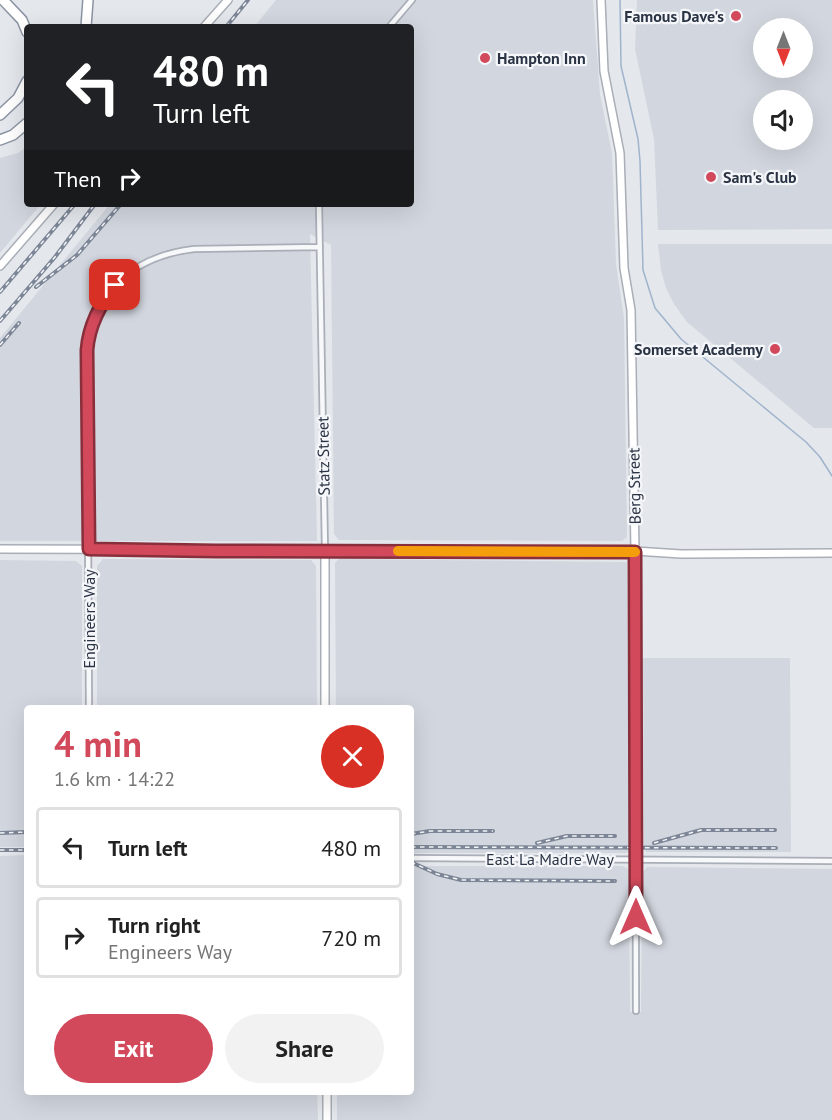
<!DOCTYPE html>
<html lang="en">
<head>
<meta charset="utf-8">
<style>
	:root { --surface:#fff; --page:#f2f2f2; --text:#222; --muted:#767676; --line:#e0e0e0; --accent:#d1495b }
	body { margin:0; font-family:"PT Sans",sans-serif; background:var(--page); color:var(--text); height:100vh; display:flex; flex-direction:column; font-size:22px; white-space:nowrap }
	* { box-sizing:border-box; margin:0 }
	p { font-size:20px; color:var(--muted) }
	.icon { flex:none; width:33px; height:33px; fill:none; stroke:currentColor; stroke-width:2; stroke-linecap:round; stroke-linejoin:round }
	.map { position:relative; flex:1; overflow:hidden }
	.sheet { position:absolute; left:24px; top:705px; width:390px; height:390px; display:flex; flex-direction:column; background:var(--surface); border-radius:6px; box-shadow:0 6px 24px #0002 }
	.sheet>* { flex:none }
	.guide { position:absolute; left:24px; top:24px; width:390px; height:183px; border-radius:6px; box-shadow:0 6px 24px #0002; background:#202124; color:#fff; overflow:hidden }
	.needle { width:39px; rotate:180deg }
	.buttons { position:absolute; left:753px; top:18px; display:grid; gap:12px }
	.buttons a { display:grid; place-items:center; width:60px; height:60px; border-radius:50%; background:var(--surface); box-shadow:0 6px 24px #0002; font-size:30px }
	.pin { position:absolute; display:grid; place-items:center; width:51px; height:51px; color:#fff; margin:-26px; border-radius:12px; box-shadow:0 3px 9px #0006 }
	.me { position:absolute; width:66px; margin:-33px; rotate:0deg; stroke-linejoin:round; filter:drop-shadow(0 0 4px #0008) }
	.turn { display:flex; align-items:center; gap:21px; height:126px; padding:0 30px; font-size:27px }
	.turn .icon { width:78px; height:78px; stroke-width:2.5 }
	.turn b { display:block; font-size:42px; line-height:51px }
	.then { display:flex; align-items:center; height:57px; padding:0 30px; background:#0003; gap:12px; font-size:22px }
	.round { display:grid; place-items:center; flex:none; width:63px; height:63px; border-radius:32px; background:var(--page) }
	.summary { display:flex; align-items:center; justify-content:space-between; height:102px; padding:0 30px }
	h1 { font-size:36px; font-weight:700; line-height:45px; color:var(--accent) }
	.cta { display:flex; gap:12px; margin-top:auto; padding:12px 30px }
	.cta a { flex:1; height:69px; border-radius:36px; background:var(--accent); color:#fff; font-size:24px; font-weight:700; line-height:69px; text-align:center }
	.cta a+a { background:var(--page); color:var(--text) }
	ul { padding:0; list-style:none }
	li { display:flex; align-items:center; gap:18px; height:81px; margin:0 12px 9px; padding:0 18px; border:3px solid var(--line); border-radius:6px }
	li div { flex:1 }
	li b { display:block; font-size:22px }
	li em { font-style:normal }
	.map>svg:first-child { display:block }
</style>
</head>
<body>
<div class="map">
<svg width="832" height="1120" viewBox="0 0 832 1120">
	<rect width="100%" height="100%" fill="#e4e7ec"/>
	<path fill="#d2d6de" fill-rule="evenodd" d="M276,0H593L600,95L612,153L616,264L624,318L627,537L622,541L339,540L334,534L331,245L310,234L317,541H0V338L110,204H411V27H254Z
		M637,0H832V229L658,230L654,139L635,49ZM764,28H802V68H764ZM764,100H802V140H764Z
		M27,146V204H41L0,253V158L18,153Z
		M658,244H832V428H814L687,322L674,304L666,288L661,270Z
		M103,559L311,560L316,566L317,708H97V566Z
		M339,559L627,562L629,850L627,853H411V708H336L335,563Z
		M0,560L76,561L82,566V708H27V847H0Z
		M643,658H790L791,852H647L644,849Z
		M27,855V1092H317L318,1120H0V856Z
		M411,866H622L627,868L629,871L630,1012H641L642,873L647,867L832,869V1120H337V1092H411Z"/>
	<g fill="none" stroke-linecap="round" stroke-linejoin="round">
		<path stroke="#9fb4cc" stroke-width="1.5" d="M620,0L621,66L638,139L640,161L643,270L655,308L681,339L806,442L820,457L832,476"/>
		<g stroke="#a9aeb7" stroke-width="8">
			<path id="street" d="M389,27L412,0
				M319,204L325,551
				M635,551L636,1011
				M89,708L87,350C94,290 135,256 194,249L320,247
				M411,858L832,861"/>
		</g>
		<g stroke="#a9aeb7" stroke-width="10">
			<path id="secondary" d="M601,0L604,71L620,153L624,268L631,310L635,551
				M204,27L228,0
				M0,266L54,204
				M0,549L635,551L681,554L832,553
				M325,551V708
				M327,1092V1120"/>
		</g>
		<g stroke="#8b94a3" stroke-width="12">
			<path id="highway" d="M3,0L22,20L27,32
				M86,27L88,0
				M0,115L18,98L27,81
				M0,140L13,135L27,123"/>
		</g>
		<use href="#street" stroke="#f7f8fa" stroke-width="4.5"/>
		<use href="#secondary" stroke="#fff" stroke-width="7"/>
		<use href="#highway" stroke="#fff" stroke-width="9"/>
		<g stroke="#7d8696" stroke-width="4">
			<path id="rail" d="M226,27L248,0
				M36,287L77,255L121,204
				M0,292L75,204
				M0,321L55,257L95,204
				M0,345L19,323
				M0,833L27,832
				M411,834L430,831H493
				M537,843L567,836H615
				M654,843L701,830H775
				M411,847L776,848
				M0,850H27
				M411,862L437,874L461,880L615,881"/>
		</g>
		<use href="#rail" stroke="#f4f6f9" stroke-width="1.5" stroke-dasharray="4.5" stroke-linecap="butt"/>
	</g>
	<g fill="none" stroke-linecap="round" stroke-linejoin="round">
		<g stroke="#882f3b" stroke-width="15">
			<path id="route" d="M115,285C100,305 89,325 87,350L89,549L216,551L635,552L636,917"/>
		</g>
		<use href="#route" stroke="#d1495b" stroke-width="10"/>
		<path stroke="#f59e0b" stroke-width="10" d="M398,551L635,552"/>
	</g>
	<g fill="#d1495b" stroke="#f4f6f9" stroke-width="2">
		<circle cx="736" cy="16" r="6"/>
		<circle cx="485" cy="58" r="6"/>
		<circle cx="711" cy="177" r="6"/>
		<circle cx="775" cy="349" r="6"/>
	</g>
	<g text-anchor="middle" stroke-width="4.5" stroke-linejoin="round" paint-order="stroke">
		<g font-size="16" font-weight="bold" fill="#2b3445" stroke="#f4f6f9" text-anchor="end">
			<text x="724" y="22">Famous Dave's</text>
			<text x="497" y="64" text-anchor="start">Hampton Inn</text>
			<text x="723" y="183" text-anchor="start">Sam's Club</text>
			<text x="763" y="355">Somerset Academy</text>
		</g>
		<g font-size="16" fill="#2b3445" stroke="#f4f6f9">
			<text transform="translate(323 456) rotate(-91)" y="6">Statz Street</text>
			<text transform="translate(634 486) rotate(-91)" y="6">Berg Street</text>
			<text transform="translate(89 619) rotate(-90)" y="6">Engineers Way</text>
			<text x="550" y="865">East La Madre Way</text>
		</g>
	</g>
</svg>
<div class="buttons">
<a><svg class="needle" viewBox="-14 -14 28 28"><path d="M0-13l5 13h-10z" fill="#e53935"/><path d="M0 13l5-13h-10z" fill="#767676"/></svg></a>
<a><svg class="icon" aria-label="sound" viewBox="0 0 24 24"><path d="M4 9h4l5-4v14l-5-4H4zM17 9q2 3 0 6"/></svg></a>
</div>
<div class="pin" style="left:115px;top:285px;background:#d93025"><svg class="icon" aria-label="arrive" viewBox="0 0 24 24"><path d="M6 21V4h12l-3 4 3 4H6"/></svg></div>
<svg class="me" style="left:636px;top:917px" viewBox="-20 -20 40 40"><path d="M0-17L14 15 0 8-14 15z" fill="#d1495b" stroke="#fff" stroke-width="4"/></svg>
<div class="guide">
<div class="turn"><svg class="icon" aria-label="left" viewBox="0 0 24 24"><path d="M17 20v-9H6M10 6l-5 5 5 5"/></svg><div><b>480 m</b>Turn left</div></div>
<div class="then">Then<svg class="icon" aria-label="right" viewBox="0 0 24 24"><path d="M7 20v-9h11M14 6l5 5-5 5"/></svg></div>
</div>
<section class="sheet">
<div class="summary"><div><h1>4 min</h1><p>1.6 km · 14:22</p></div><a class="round" style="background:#d93025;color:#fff"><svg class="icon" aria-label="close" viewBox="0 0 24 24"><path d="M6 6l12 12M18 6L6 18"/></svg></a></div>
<ul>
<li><svg class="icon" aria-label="left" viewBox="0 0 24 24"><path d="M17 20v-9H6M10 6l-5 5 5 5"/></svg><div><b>Turn left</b></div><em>480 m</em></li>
<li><svg class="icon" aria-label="right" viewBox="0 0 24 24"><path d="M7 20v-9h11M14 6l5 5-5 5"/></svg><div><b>Turn right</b><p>Engineers Way</p></div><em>720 m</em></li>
</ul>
<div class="cta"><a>Exit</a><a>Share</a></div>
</section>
</div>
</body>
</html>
